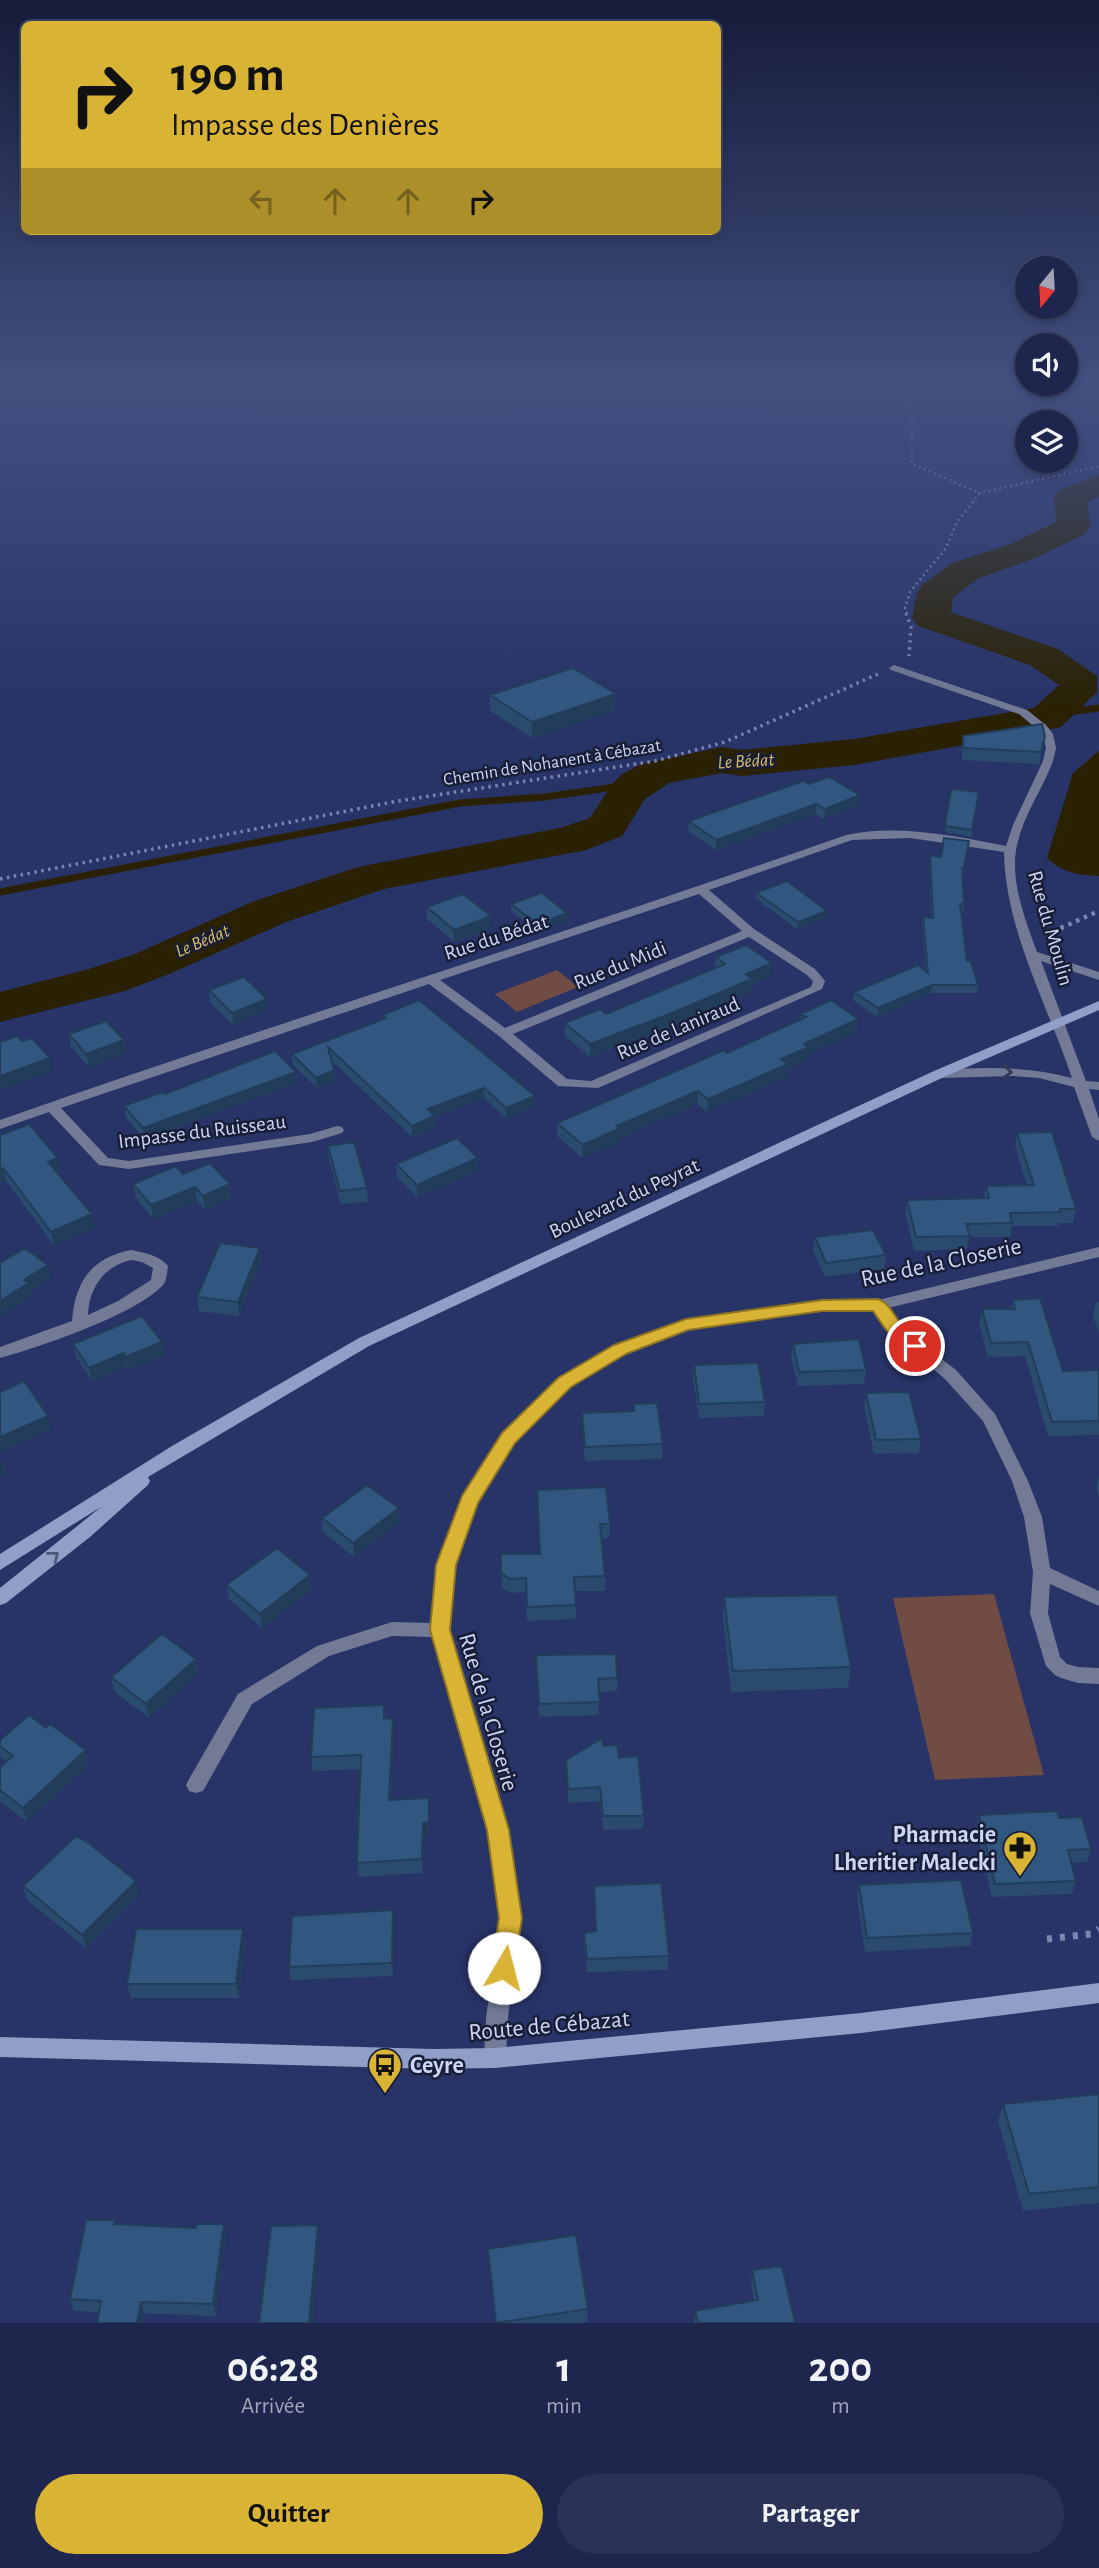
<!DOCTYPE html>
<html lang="fr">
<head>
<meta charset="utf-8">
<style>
	:root { --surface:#1e264e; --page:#2b3258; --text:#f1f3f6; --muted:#a1a5b6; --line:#3c4366; --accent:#d9b334 }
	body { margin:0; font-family:"Alegreya Sans",sans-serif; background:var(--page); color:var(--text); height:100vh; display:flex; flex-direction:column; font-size:26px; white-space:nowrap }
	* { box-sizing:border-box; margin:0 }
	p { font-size:23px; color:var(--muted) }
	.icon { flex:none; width:38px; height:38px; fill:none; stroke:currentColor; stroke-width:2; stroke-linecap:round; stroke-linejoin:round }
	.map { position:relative; height:2323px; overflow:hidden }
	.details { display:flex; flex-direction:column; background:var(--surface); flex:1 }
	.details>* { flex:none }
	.hud { position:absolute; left:21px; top:21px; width:700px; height:214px; border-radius:10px; box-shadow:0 4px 10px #0003,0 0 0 2px var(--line); background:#d9b334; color:#111; overflow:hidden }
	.needle { width:46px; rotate:198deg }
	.controls { position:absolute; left:1015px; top:256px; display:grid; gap:14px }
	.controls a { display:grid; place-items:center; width:63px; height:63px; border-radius:50%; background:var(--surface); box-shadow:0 4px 10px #0003,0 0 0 2px var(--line); font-size:35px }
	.pin { position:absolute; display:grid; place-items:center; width:60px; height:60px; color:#fff; margin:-30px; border:4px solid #fff; border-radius:50%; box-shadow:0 2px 7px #0007 }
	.me { position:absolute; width:77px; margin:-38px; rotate:8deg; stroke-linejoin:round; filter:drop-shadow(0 0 5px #0008) }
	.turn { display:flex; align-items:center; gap:24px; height:147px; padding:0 35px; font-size:32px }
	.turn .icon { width:91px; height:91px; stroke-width:2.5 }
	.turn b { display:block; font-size:49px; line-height:60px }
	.lanes { display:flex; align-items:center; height:66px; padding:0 35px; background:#0003; justify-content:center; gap:35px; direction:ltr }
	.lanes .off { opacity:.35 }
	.eta { display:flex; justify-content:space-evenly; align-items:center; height:119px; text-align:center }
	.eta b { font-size:42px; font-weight:700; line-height:49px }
	.action { display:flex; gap:14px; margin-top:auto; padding:14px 35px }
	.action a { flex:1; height:80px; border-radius:42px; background:var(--accent); color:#111; font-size:28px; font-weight:700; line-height:80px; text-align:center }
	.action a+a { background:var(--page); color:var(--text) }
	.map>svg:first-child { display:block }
</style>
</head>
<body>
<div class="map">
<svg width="1099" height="2323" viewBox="0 0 1099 2323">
	<rect width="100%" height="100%" fill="#283368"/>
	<path fill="#704c45" d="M557,970L578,987L517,1012L495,994Z
		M994,1594L1044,1775L935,1780L893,1598Z"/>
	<path fill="#2a2102" d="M1099,751V876C1077,875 1063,873 1047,858L1073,773Z"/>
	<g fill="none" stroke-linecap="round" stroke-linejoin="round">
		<path stroke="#2a2102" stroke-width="7" d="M1051,714L1099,708
			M0,892L460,803L545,797L636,784"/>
		<path fill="#2a2102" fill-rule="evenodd" d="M1099,475V497L1088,502L1090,527L1085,534L1035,558L978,579L953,597L951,612L1058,649L1097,676V692L1061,727L1047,730L854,765L742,776L722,773L669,783L645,799L622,836L586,850L384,889L286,922L169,974L125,991L0,1022V992L89,969L135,954L252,902L358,867L560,828L590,818L613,783L621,775L641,764L722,747L742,750L854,739L1034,708L1059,685L1030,665L918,626L912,618L917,593L922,585L952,563L1011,544L1056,522L1054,497L1059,490Z"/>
		<path stroke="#7c86b1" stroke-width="2.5" stroke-dasharray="2 3.5" stroke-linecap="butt" d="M893,383L912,415V464L980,493
			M907,614L905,608L910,592L946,548L957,522L980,493L1099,466"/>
		<path stroke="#7c86b1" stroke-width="3.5" stroke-dasharray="2.5 4.5" stroke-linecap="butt" d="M906,613L911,627L909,656
			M0,879L398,801L655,761L725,742L878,674"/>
		<path stroke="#7c86b1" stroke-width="4.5" stroke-dasharray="3.5 5" stroke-linecap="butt" d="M1045,935L1099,911"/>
		<path stroke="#7c86b1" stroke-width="7" stroke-dasharray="5 8" stroke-linecap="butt" d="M1047,1939L1091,1934L1099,1929"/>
		<path fill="#727a95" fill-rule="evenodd" d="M894,665L1027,710L1046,725L1053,734L1056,748L1053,761C1043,788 1025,813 1018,841C1008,877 1025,919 1037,952L1099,972V980L1041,961L1086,1081L1099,1082V1090L1089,1089L1099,1119V1141L1092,1137L1074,1087L1039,1078L1014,1076L939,1078L932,1074L939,1070C985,1067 1027,1066 1072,1078C1048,1006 1005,929 1004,852L910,838L852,840L709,890L754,929L815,969L825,981L822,989L598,1088L558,1086L499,1036L429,984L61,1108L108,1158L129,1161L310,1134L337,1126L342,1127L344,1130L342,1133L312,1142L129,1169L99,1165L49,1112L0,1129V1120C281,1021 565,934 846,835C898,824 954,836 1006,846L1013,825L1043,761L1046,748L1043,734L1019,714L891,670L889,668ZM699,894L742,931L505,1028L440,980ZM749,937L807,975L813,981L811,987L591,1081L567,1079L513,1034Z
			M1099,1247V1257L888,1308L902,1328L956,1370L995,1414L1028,1481L1042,1517L1050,1568L1099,1591V1606L1050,1584L1048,1613L1060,1657L1067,1664L1078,1667L1099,1668V1684L1078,1683L1061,1678L1055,1675L1046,1666L1030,1613L1033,1572L1024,1517L1012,1481L983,1421L944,1378L892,1336L874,1310L822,1311L688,1330L626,1353L571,1387L515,1442L477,1502L455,1565L449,1630L508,1831L521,1918L508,2017L506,2058L503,2065L495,2068L487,2065L484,2058L486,2017L501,1918L488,1831L433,1637L392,1636L329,1656L252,1704L203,1791L196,1793L189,1791L186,1785L189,1779L238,1694L317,1646L392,1622L432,1623L437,1565L461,1501L503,1434L559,1379L614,1345L686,1320L822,1301L878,1300Z
			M131,1250C145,1253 159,1255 168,1266C167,1273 167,1281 162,1286C134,1315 40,1347 0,1358V1347L72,1321C75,1282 91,1258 131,1250ZM131,1260L142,1262L153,1268L151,1280L118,1301L88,1315C89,1288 104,1266 131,1260Z"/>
		<path fill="#919ec8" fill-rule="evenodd" d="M1099,1001V1010L944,1077L369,1346L148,1477L150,1481L148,1485L90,1537L6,1603L0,1605V1588L101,1507L0,1570V1554L172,1446L359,1338L934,1071Z
			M1099,1983V2003L861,2033L495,2068L434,2069L0,2057V2037L434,2049L495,2048L861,2013Z"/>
	</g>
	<path fill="#2a4b6e" d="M490,695L615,710L532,738L490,711Z
		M963,736H1045L1039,764L962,760V748Z
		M809,784L859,805L824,819L816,814L716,850L688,831L689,821Z
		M951,789L979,792L971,837L945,832Z
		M969,841L963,876H962L964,904L963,912H961L967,961L978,985L977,993H931L877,1017L853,1000L854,992L926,972L922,925L923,917H931L929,863L930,855L941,857Z
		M756,893L827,911V917L797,929L756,899Z
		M511,904L567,920L538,931L511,911Z
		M427,907L491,928L454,942L427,919Z
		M716,957L771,976L752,984L751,992L672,1026L590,1057L565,1036V1023L606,1014L715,968Z
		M209,990L268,1010L233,1025L210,1002Z
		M801,1014L858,1019L856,1032L808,1054L807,1060L787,1069L786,1077L707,1112L697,1104L620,1138V1142L582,1158L557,1136V1123L727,1053L800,1020Z
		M383,1015L535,1096L536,1106L506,1118L484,1098L435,1117L436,1127L412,1137L331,1060L334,1070L335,1081L317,1088L293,1065L292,1054L383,1019Z
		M69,1034L124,1040L126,1053L89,1067L71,1047Z
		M296,1072L297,1083L145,1139L126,1118L124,1106L165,1094Z
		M1017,1133L1076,1209L1073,1223H1058V1226H1012L1010,1237H969L967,1249L914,1251L905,1213L907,1200L984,1198L986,1186H1027L1015,1146Z
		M0,1135L58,1158L61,1171L57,1173L95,1228L54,1245L6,1181L0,1183Z
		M328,1146L367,1188L368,1202L341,1204L329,1160Z
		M396,1164L479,1171L417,1197L397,1177Z
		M183,1174L231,1198L205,1210L197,1201L153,1219L136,1198L133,1184Z
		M815,1237L886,1255L884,1269L825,1277L813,1250Z
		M260,1248L261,1262L239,1316L199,1311L197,1297Z
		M1013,1300L1063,1371L1099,1370V1435L1048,1436L1025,1356L988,1357L979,1323L982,1309H1011Z
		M1096,1302H1099V1333L1093,1316Z
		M162,1342L164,1355L128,1370L126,1367L92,1381L76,1357L73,1344Z
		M793,1344L866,1370L864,1384L798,1386L791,1358Z
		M694,1365L765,1402L764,1416L699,1418L693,1378Z
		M866,1393L921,1439L919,1453L874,1454L864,1407Z
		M634,1404L663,1444L662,1459L585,1461L582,1427V1413L633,1411Z
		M1099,1475V1498L1096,1488Z
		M537,1490L610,1524L609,1538H601L605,1576V1591H575L576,1619L527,1621L526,1592L510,1593L502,1588L501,1554H539Z
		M399,1508L400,1522L354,1557L323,1532L322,1518Z
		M310,1575L312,1589L262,1628L229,1599L226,1585Z
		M724,1597L851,1667L848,1688L731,1692L723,1618Z
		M196,1659L199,1673L149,1718L114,1691L111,1677Z
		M537,1668L617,1678V1691L599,1692V1715L539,1717Z
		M384,1705L385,1718L394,1733L391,1799L429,1812V1836L424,1837L423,1873L359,1877L357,1863L361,1769L313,1771L311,1757Z
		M46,1728L86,1750L89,1764L27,1822L0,1801V1767L6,1762L0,1757V1740Z
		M603,1746L619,1758L644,1816L643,1829L603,1830L600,1801L568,1803L566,1760Z
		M979,1815L1059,1818L1091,1849L1087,1862L1071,1863L1076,1881L1072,1894L992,1897L976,1828Z
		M859,1885L973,1933L970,1946L865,1952L857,1899Z
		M23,1886L139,1895L86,1948L27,1900Z
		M594,1886L669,1956L668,1970L587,1972L584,1947V1933L595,1931Z
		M393,1910L394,1924L393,1976L291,1980L289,1967Z
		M243,1929L245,1943L239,1998H131L127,1984Z
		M1099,2094V2203L1023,2211L998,2121L1003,2104Z
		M116,2224L226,2236L216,2316L74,2311L70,2299Z
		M488,2249L588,2309L587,2322L580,2323H495Z
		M752,2270L795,2323H694L695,2311L754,2301L751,2283Z"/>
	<path fill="#223d5a" d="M616,694L615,710L532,738V722Z
		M860,795L859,805L824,819L825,809Z
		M816,804V814L716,850V840Z
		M827,911V917L797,929L798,922Z
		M567,913V920L538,931V925Z
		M491,916V928L454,942V930Z
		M772,963L771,976L752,984L751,992L672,1026L590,1057V1044Z
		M932,985L931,993L877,1017L878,1008Z
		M267,999L268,1010L233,1025L232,1013Z
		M858,1019L856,1032L808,1054L807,1060L787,1069L786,1077L707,1112L708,1099L804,1044Z
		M124,1040L126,1053L89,1067L86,1054Z
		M50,1058L52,1071L0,1090V1076Z
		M334,1070L335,1081L317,1088L316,1078Z
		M296,1072L297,1083L145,1139L143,1128Z
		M484,1088V1098L435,1117L436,1127L412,1137V1126L428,1109Z
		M698,1091L697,1104L620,1138V1142L582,1158L583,1145L617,1126Z
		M535,1096L536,1106L506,1118V1108Z
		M58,1158L61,1171L51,1175L48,1162Z
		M478,1158L479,1171L417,1197V1185Z
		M3,1168L6,1181L0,1183V1169Z
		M230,1184L231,1198L205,1210L203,1196Z
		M195,1187L197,1201L153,1219L151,1205Z
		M92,1214L95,1228L54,1245L51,1232Z
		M260,1248L261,1262L239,1316L238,1302Z
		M48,1265L51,1278L31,1291L32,1296L0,1316V1301L24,1280Z
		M162,1342L164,1355L128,1370L125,1357Z
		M124,1353L126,1367L92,1381L89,1368Z
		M48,1416L51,1430L0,1452V1437Z
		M4,1462L7,1474L0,1477V1463Z
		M399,1508L400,1522L354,1557L353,1543Z
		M310,1575L312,1589L262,1628L260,1614Z
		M196,1659L199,1673L149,1718L146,1704Z
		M393,1719L394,1733L390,1814L389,1800Z
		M86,1750L89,1764L27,1822L23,1808Z
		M429,1798V1836L424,1837L423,1873L422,1859L423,1823Z
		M136,1881L139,1895L86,1948L82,1935Z
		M393,1910L394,1924L393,1976L392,1963Z
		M243,1929L245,1943L239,1998L236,1984Z
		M224,2224L226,2236L216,2316L213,2304Z
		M318,2225L320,2238L313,2323H309Z
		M141,2302L144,2314L143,2323H137Z"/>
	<path fill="#315780" stroke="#223d5a" stroke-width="2" d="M573,668L616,694L532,722L490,695Z
		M1042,724L1045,736L1041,752L964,748L963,736Z
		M829,777L860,795L825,809L816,804L716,840L689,821L803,781L809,784Z
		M951,789L979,792L972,830L945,826Z
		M944,838L969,841L964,868H962L964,904H960L967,961H971L978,985H932L878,1008L854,992L918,965L928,973L923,917L933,918L930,855L941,857Z
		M787,881L827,911L798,922L756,893Z
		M542,893L567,913L538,925L511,904Z
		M463,894L491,916L454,930L427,907Z
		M746,945L772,963L746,974L752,979L672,1013L590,1044L565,1023L600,1009L606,1014L725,964L716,957Z
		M244,977L267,999L232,1013L209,990Z
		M419,1000L535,1096L506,1108L484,1088L428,1109L435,1116L412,1126L328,1047L334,1070L316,1078L292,1054L386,1018L383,1015Z
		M831,1000L858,1019L804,1044L809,1047L781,1059L788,1064L708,1099L698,1091L617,1126L620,1128L583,1145L557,1123L706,1058L724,1050L727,1053L806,1017L801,1014Z
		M106,1021L124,1040L86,1054L69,1034Z
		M17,1036L22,1041L32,1038L50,1058L0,1076V1042Z
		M275,1051L296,1072L143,1128L124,1106L163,1092L165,1094Z
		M29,1124L58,1158L48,1162L92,1214L51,1232L3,1168L0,1169V1135Z
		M1052,1132L1076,1209H1060L1061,1212L1010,1213L1012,1223L966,1224L970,1236L916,1237L907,1200L989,1198L986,1186L1034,1185L1017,1133Z
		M457,1138L478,1158L417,1185L396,1164Z
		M354,1142L367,1188L340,1191L328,1146Z
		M210,1163L230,1184L203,1196L195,1187L151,1205L133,1184L176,1166L183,1174Z
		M873,1230L886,1255L826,1263L815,1237Z
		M220,1243L260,1248L238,1302L197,1297Z
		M25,1248L48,1265L24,1280L29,1283L0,1301V1263Z
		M1040,1298L1063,1371L1099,1370V1421L1052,1422L1028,1342L991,1343L982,1309H1015L1013,1300Z
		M142,1316L162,1342L125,1357L124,1353L89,1368L73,1344Z
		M859,1339L866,1370L799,1372L793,1344Z
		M758,1363L765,1402L699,1404L694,1365Z
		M24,1381L48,1416L0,1437V1392Z
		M909,1392L921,1439L876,1440L866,1393Z
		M657,1403L663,1444L585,1447L582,1413L634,1411V1404Z
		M367,1485L399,1508L353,1543L322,1518Z
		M606,1487L610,1524H600L605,1576L574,1577L576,1605L527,1607L526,1578L510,1579L501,1573V1554H540L537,1490Z
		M277,1548L310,1575L260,1614L226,1585Z
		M837,1595L851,1667L733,1671L724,1597Z
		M162,1634L196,1659L146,1704L111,1677Z
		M616,1654L617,1678L598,1679L600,1702L539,1704L536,1655Z
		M384,1705V1718L393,1719L389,1800L429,1798V1822L423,1823L422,1859L357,1863L361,1755L311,1757L314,1708Z
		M29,1715L46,1728L50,1724L86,1750L23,1808L0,1790V1767L13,1756L0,1746V1740Z
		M602,1738L603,1746L617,1745L619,1758L638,1756L644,1816H603L600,1787L568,1789L566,1760Z
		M1057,1811L1059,1818L1082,1817L1091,1849L1068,1850L1076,1881L995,1884L979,1815Z
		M76,1836L90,1844L136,1881L82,1935L23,1886Z
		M961,1880L973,1933L867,1938L859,1885Z
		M661,1883L669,1956L587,1959L584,1933L596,1931L594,1886Z
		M393,1910L392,1963L289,1967L292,1916Z
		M136,1929H243L236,1984H127Z
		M1099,2094V2187L1029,2194L1003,2104Z
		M86,2220H115L114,2224L196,2228V2224H224L213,2304L141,2302L137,2323H97L101,2301L70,2299Z
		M318,2225L309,2323H259L271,2226Z
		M576,2235L588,2309L496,2323L488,2249Z
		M782,2266L795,2323H698L695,2311L758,2300L752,2270Z"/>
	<defs><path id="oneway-chevron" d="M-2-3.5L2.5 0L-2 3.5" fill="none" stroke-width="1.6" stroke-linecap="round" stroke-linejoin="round" transform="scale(1.75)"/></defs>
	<use stroke="#333a52" href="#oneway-chevron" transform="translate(1007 1072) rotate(4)"/>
	<use stroke="#4e5878" href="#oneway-chevron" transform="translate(54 1556) rotate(-38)"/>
	<linearGradient id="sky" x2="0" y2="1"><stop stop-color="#161c39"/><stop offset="0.54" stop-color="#425080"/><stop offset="1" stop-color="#425080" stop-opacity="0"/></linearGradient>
	<rect width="1099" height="709" fill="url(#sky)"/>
	<path fill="#d9b334" stroke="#8d7422" stroke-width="2" d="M878,1299C889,1302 894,1316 902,1325C908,1333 918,1337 923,1346L921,1350C900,1356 883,1325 873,1311H822L688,1330L626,1354L571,1387L515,1443L478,1503L456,1565L450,1630L509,1830L522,1918L513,1975L504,1979L496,1975L492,1968L499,1918L487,1830L430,1630L436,1565L462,1496L502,1433L558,1378L614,1345L686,1319L822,1300Z"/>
	<defs>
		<g id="pharmacy-pin" transform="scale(1.75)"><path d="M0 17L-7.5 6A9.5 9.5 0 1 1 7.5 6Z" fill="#d9b334" stroke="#181e36"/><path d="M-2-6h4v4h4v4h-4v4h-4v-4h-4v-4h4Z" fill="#111"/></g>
		<g id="bus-pin" transform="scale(1.75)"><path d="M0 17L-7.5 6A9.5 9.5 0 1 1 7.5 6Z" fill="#d9b334" stroke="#181e36"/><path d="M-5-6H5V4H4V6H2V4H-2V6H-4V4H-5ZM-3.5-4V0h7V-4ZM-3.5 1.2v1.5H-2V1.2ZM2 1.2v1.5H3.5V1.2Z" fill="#111"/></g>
	</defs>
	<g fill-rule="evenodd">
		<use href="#pharmacy-pin" x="1020" y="1848"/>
		<use href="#bus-pin" x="385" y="2065"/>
	</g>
	<g text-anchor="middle" stroke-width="5" stroke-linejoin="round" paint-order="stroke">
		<g font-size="18" fill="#ccd6f7" stroke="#181e36">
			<text transform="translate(552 762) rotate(-9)" y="6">Chemin de Nohanent à Cébazat</text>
		</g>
		<g font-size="19" font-style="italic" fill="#d9bc66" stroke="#181e36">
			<text transform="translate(746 760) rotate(-3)" y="7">Le Bédat</text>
			<text transform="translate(202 940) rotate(-23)" y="7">Le Bédat</text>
		</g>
		<g font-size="21" fill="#ccd6f7" stroke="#181e36">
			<text transform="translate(1051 928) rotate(74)" y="7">Rue du Moulin</text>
			<text transform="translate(496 937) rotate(-18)" y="7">Rue du Bédat</text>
			<text transform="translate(620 965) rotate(-22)" y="7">Rue du Midi</text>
			<text transform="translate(678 1028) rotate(-23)" y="7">Rue de Laniraud</text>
			<text transform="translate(202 1131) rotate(-7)" y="7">Impasse du Ruisseau</text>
			<text transform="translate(624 1198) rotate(-25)" y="7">Boulevard du Peyrat</text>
		</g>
		<g font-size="24" fill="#ccd6f7" stroke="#181e36">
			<text transform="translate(941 1262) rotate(-12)" y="8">Rue de la Closerie</text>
			<text transform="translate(489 1712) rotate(74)" y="8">Rue de la Closerie</text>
			<text transform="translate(549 2025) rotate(-5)" y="8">Route de Cébazat</text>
		</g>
		<g font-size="24" font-weight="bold" fill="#ccd6f7" stroke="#181e36" text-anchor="end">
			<text x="996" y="1842">Pharmacie<tspan x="996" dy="28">Lheritier Malecki</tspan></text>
			<text x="410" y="2073" text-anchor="start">Ceyre</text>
		</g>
	</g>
</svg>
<div class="controls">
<a><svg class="needle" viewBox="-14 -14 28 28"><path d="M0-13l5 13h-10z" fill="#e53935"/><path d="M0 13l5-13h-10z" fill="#a1a5b6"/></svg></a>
<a><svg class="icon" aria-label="sound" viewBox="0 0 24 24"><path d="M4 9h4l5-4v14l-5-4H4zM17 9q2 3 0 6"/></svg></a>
<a><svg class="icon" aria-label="layers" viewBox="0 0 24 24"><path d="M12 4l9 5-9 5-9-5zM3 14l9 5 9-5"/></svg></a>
</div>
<div class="pin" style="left:915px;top:1346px;background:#d93025"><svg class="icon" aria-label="arrive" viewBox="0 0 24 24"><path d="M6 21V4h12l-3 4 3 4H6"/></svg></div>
<svg class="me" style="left:504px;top:1968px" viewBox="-20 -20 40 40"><circle r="19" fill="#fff"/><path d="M0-13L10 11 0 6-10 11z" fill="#d9b334"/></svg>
<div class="hud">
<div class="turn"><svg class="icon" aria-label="right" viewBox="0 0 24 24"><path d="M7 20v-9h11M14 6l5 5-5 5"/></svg><div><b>190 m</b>Impasse des Denières</div></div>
<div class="lanes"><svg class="icon off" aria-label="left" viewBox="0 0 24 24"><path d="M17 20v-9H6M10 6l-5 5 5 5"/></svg><svg class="icon off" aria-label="ahead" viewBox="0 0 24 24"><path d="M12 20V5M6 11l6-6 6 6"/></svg><svg class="icon off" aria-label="ahead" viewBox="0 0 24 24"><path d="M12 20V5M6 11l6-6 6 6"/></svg><svg class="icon" aria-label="right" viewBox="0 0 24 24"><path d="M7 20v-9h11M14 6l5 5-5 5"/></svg></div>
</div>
</div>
<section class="details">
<div class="eta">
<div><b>06:28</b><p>Arrivée</p></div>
<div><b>1</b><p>min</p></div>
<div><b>200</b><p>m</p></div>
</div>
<div class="action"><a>Quitter</a><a>Partager</a></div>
</section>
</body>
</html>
